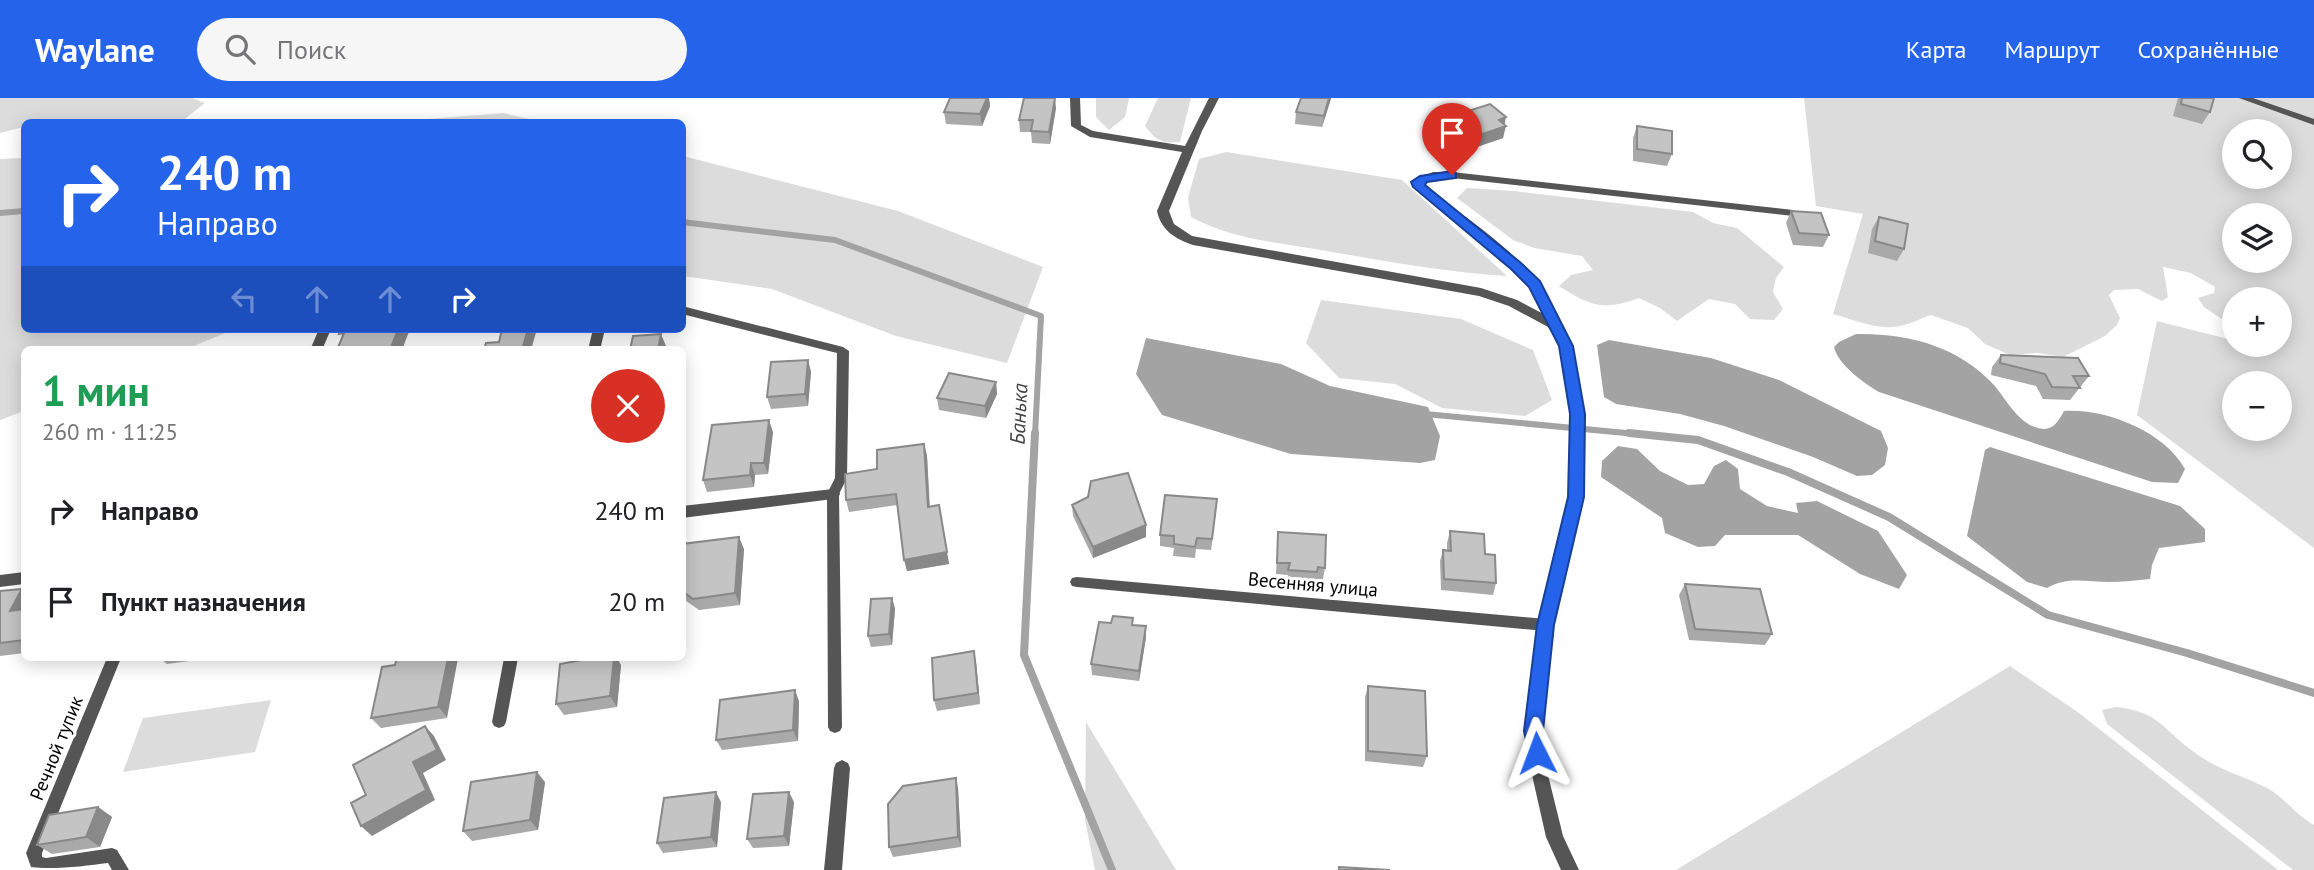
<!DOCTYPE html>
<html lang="ru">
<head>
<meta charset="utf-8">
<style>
	:root { --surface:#fff; --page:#f6f6f6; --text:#202124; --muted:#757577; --accent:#2563eb }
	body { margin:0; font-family:"PT Sans",sans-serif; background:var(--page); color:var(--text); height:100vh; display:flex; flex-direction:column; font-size:26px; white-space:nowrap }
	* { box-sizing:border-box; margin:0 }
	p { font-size:23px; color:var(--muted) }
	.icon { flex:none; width:38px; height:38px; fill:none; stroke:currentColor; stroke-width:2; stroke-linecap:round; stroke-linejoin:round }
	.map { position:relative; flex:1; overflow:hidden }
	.side { position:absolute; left:21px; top:248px; width:665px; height:315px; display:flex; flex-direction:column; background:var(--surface); border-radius:10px; box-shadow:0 4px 18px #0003 }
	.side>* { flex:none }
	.hud { position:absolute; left:21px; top:21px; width:665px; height:214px; border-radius:10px; box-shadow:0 4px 18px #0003; background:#2563eb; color:#fff; overflow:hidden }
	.buttons { position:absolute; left:2222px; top:21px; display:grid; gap:14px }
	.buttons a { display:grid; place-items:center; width:70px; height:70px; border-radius:50%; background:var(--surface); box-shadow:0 4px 18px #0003; font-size:35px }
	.pin { position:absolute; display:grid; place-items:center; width:60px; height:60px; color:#fff; margin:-72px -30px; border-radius:50% 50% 50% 0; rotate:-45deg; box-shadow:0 0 7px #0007 }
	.pin .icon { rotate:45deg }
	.me { position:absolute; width:77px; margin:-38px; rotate:357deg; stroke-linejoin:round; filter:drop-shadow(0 0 5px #0008) }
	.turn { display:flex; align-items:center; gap:24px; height:147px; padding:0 21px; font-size:32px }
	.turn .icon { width:91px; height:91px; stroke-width:2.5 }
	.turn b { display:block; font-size:49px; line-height:60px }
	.lanes { display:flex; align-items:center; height:66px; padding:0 21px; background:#0003; justify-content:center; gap:35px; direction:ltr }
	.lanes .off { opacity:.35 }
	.round { display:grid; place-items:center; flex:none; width:74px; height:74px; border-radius:37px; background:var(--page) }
	.head { display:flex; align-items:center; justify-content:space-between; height:119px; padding:0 21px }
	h1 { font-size:42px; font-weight:700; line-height:52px; color:#1e9e55 }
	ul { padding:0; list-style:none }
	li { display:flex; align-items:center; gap:21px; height:91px; padding:0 21px }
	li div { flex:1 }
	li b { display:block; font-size:26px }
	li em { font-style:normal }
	header { display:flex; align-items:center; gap:42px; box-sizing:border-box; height:98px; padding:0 35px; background:var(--accent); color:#fff }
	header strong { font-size:33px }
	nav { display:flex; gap:38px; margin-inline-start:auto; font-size:24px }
	.search { width:490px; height:63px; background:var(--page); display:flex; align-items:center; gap:18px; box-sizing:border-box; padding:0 24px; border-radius:38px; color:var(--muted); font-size:26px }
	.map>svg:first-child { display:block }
</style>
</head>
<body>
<header>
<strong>Waylane</strong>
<div class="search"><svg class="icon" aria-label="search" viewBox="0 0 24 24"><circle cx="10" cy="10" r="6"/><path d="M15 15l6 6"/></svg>Поиск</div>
<nav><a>Карта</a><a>Маршрут</a><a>Сохранённые</a></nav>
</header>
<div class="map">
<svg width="2314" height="772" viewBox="0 0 2314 772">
	<rect width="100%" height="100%" fill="#fff"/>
	<path fill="#dcdcdc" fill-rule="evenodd" d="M0,0H192L205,5L181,24H24V29L0,35Z
		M1096,0H1129L1125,19L1109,32L1096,19Z
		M1158,0H1191L1180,44C1161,46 1156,42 1145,28Z
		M1804,0H2314V450L2137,317L2157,223L2228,241L2225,223L2204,209L2198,200L2214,195L2215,189L2191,175L2163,169L2168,199L2162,203L2138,191L2114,192L2109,197L2120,220L2117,227L2105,238L2063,259L2037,255L2010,257L1985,246L1968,230L1931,217C1921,220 1913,225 1904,227C1879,234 1856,222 1833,216L1863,116L1816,108ZM2235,33H2280V79H2235ZM2235,117H2280V163H2235ZM2235,201H2280V247H2235ZM2235,285H2280V331H2235Z
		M503,15L543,24H391Z
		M1226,54L1402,82L1507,178C1442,174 1379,162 1315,151C1273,144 1229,140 1191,119L1188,100L1199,61Z
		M683,58L898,113L1043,169L1007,265L896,238L772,191L683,178Z
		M24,60V231H235L184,252H24V313L0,322V61Z
		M1467,90L1514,93L1693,114L1713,125L1737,130L1784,169L1776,180L1773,194L1783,211L1774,222L1750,221L1735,206L1709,201L1677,223L1660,210L1639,200C1603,213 1590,208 1559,188L1571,177L1593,172L1582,158L1534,150L1513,142L1457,100Z
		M1321,202L1461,221L1533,252L1552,302L1525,318L1442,310L1395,286L1339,280L1306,245Z
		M2010,568L2079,615L2278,772H1676Z
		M271,602L255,654L123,674L143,620Z
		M2116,609C2160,614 2162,631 2194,654C2218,672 2241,677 2267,690C2284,699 2296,717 2314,727V772H2293L2107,626L2102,612Z
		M1086,624L1176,772H1095L1085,722Z"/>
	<path fill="#a3a3a3" d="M1856,236C1908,235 1958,248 1994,287C2005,300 2018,324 2035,329C2051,335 2057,326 2064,313C2105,310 2164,333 2185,371L2178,385L2152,384L1879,294C1864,285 1838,267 1834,249L1839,244Z
		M1146,240L1281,266L1330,288L1428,309L1440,338L1435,362L1420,365L1291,356L1162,317L1136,276Z
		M1609,242L1711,260L1779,282L1881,333L1888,350L1885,367L1872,377L1857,378L1813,359L1724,328L1680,316L1616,306L1604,299L1597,247Z
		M1618,348L1637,351L1660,373L1688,387L1704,386L1714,368L1726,362L1738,371L1740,391L1767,408L1798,415L1796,405L1817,403L1878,433L1907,477L1899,491L1860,476L1798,437H1725L1715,448L1698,449L1665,435L1662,420L1601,379L1602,363Z
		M1990,349L2180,408L2205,431V444L2159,450L2152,467L2150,481C2136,482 2123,484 2109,484C2087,484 2068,478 2047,490L2027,484L1967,438L1985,352Z"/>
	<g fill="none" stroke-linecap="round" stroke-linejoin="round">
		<path stroke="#a3a3a3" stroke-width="6" d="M0,115L24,113
			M682,124L835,142L1041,218L1035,337
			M1425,316L1647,337"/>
		<path stroke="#a3a3a3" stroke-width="8" d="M1035,335L1024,557L1112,772
			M1629,335L1698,342L1788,374L1889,419L2048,517L2187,555L2314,595"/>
		<path fill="#555" fill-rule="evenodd" d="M2239,0H2253L2314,21V27Z
			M1433,74H1452L1793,112L1798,115L1793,118L1452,80H1435L1423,85L1424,88C1473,127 1539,162 1558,226L1553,230L1548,226L1534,194L1520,177L1492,151L1416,91L1413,84L1415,82Z
			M682,208L843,249L849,253L847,380L839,396L842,629L840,633L835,635L830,633L828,629L827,396L835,380L837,255L682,216Z
			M319,231H331L322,252H310Z
			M593,231H605L600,252H588Z
			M1077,479L1545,521L1550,523L1552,527L1550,531L1545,533L1077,489L1072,488L1070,484L1072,480Z
			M107,560H121L42,755V759L46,760L112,750L117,752L129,772H112L108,765C85,768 54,772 31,769L26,755Z
			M504,560H518L506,624L504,628L499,630L494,628L492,624Z"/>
		<path fill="#555" fill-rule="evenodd" d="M1070,0H1080L1081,27L1093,33L1185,48L1209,0H1219L1202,33L1169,113L1174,126L1192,138L1481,190L1517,202L1557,223L1572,248L1584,316L1583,399L1553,527L1542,633L1548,677L1563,738L1579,772H1561L1546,739L1532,677L1526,633L1537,527L1569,399L1570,316L1560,248L1548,229L1509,208L1479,198L1193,147C1175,141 1161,132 1157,113L1182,54L1090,39L1071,28Z
			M833,391L838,392L840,396L838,400L833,401L682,420V408Z
			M24,474V486L0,489V477Z
			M842,662L848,665L850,670L842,772H824L834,670L836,665Z"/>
	</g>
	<path fill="#a9a9a9" d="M950,0H989L990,8L982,28L946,26L944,14Z
		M1301,0H1331L1322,29L1295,26L1296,14Z
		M2178,0H2214L2210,14L2202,26L2173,18Z
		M1056,10L1050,46L1032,45L1031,34H1020L1019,22Z
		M1456,17L1505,27L1503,40L1462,54L1447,41L1449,29L1454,27Z
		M1637,28L1672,56L1667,68L1633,63V40Z
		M1791,113L1829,137L1823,149L1793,147L1786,125Z
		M1879,119L1904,151L1897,163L1868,155L1872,131Z
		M2001,257L2089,278L2070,302L2043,301L2036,288L1991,277L1992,269Z
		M808,262L811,274L808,308L771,311L767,299Z
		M996,284L997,296L986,320L939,312L937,300Z
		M773,334L768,376L755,377L754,389L707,394L703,382Z
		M924,346L927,358L930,409L939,407L949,466L907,473L897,407L849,414L846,402L877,371Z
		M1072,407L1146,427V439L1093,460L1073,418Z
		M1216,413L1211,452L1196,451L1195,460L1173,458L1174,450L1160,448V437Z
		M1450,433L1485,456L1496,485L1493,497L1441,492L1440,463L1443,452H1447V445Z
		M1278,434L1325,470L1323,481H1316L1315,486L1287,484L1288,477L1276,476Z
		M682,446L744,451L740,507L699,512L682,500Z
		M1685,486L1772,536L1765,547L1689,542L1679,497Z
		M0,493H24V555L0,558Z
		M892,500L895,511L892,547L871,549L868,538Z
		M1133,527L1146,528V539L1139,583L1092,577L1091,566Z
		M160,560H211L167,566Z
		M397,560L447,620L381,630L371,620L395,567Z
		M976,564L980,606L937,613L934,602Z
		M621,567L617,609L564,617L556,606Z
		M1368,588L1427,658L1423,669L1365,663V599Z
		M799,603L798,643L722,652L716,642Z
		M545,684L538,732L472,743L463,733Z
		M958,690L961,749L893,759L889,749Z
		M721,704L717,749L663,755L657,745Z
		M794,704L789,748L753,750L747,741Z
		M98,709L112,719L100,749L52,756L37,747Z"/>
	<path fill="#898989" d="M987,0H989L990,8L982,28L980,16Z
		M1055,0L1056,10L1050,46L1049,34Z
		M1329,0H1331L1330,4L1322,29L1324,18Z
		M1506,19L1504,29L1506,28L1503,40L1462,54L1465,42L1499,22Z
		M398,231H410L402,252H390Z
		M528,231H537L531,252H522Z
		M661,236L666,248L665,252H658Z
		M808,262L811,274L808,308L805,296Z
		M996,284L997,296L986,320L985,308Z
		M769,322L773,334L768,376L764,365Z
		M924,346L927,358L930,421L928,409Z
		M751,365L755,377L754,389L750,377Z
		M1217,401L1216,413L1211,452L1212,441Z
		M939,407L949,466L907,473L904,462Z
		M1146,427V439L1093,460V449Z
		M739,439L744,451L740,507L735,495Z
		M22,491L24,493V523L10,513Z
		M892,500L895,511L892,547L889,536Z
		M1146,528V539L1139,583V573Z
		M974,553L976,564L980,606L978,595Z
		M448,560H458L447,620L438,609Z
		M614,560H617L621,567L617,609L610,598Z
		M795,592L799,603L798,643L793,632Z
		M425,628L434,638L446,662L423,675L435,702L372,738L361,728L413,664Z
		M537,674L545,684L538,732L530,722Z
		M956,680L958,690L961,749L958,739Z
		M716,694L721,704L717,749L711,739Z
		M789,694L794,704L789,748L784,738Z
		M98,709L112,719L100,749L86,739Z"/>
	<path fill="#c4c4c4" stroke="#898989" stroke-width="2" d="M950,0H987L980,16L944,14Z
		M1024,0H1055L1049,34L1031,33L1033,22H1019Z
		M1301,0H1329L1324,18L1296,14Z
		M2182,0H2214L2210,14L2181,6Z
		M1490,6L1506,19L1499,22L1506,28L1465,42L1449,29L1464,24L1456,17Z
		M1637,28L1672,33V56L1637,51Z
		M1791,113L1821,115L1829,137L1799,135Z
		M1879,119L1908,126L1904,151L1875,143Z
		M341,231H398L390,252H337L344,235L339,236Z
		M502,231H528L522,252H484L486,245L499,244Z
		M661,236L658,252H630L633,238Z
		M2001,257L2078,260L2089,278H2073L2080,290L2052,289L2045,276L2000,265Z
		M808,262L805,296L767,299L771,264Z
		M949,275L996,284L985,308L937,300Z
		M769,322L764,365H751L750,377L703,382L712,327Z
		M924,346L928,409L939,407L947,454L904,462L896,396L846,402L845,376L877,371V352Z
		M1128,375L1146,427L1093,449L1072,407L1088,399L1091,383Z
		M1165,397L1217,401L1212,441L1197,440L1195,449L1174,446V438L1160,437Z
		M1450,433L1484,436L1485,456L1495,457L1496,485L1444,481L1443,452L1451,453Z
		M1278,434L1326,437L1325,470L1318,469L1317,474L1288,472L1290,465H1277Z
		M739,439L735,495L693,501L682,493V446Z
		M1685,486L1760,491L1772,536L1695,531Z
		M22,491L10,513L24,511V542L0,545V493Z
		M892,500L889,536L868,538L871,501Z
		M1113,518L1133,520L1132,527L1146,528L1139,573L1091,566L1099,524L1111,525Z
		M974,553L978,595L934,602L932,560Z
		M397,560H448L438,609L371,620L382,569L395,567Z
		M592,560H614L610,598L556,606L560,566Z
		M1368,588L1425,593L1427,658L1368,653Z
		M795,592L793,632L716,642L720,602Z
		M425,628L437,652L413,664L426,692L361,728L351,705L366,697L353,667Z
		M537,674L530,722L463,733L471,684Z
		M956,680L958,739L889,749L888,706L903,688Z
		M716,694L711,739L657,745L664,700Z
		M789,694L784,738L747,741L753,696Z
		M98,709L86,739L37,747L49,717Z
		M1339,769L1390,772H1339Z"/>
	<path fill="#2563eb" stroke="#184099" stroke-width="2" d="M1452,73L1456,75V80L1427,84L1425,87L1521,165L1540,183L1573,248L1585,316L1584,399L1554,527L1543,633L1546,655L1543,661L1537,663L1530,661L1524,633L1537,527L1568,399L1570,316L1559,248L1529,189L1511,171L1413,89L1411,84L1420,78Z"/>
	<g text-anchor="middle" stroke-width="6" stroke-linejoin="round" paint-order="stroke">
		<g font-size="19" fill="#000" stroke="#fff">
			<text transform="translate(1313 486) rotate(5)" y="7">Весенняя улица</text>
			<text transform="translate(56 650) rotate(-68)" y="7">Речной тупик</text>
		</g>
		<g font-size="21" font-style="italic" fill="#444" stroke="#fff">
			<text transform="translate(1019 316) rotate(-87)" y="7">Банька</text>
		</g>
	</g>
</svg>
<div class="buttons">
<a><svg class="icon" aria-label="search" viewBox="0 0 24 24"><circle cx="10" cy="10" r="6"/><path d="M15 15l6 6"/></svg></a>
<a><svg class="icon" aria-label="layers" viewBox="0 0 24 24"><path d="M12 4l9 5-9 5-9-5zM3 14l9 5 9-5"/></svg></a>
<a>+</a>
<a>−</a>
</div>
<div class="pin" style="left:1452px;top:77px;background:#d93025"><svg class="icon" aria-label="arrive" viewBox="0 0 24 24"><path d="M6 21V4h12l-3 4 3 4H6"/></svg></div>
<svg class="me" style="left:1537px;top:655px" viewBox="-20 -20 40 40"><path d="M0-17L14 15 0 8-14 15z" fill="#2563eb" stroke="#fff" stroke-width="4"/></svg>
<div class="hud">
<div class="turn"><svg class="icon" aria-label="right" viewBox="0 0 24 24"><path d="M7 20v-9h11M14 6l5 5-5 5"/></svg><div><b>240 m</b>Направо</div></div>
<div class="lanes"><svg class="icon off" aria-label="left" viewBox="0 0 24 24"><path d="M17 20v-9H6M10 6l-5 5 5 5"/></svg><svg class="icon off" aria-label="ahead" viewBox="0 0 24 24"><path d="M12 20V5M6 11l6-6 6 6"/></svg><svg class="icon off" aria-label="ahead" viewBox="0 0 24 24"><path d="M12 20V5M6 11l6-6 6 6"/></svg><svg class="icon" aria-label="right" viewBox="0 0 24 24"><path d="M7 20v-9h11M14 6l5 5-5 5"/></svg></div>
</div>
<section class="side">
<div class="head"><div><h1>1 мин</h1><p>260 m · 11:25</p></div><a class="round" style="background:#d93025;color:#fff"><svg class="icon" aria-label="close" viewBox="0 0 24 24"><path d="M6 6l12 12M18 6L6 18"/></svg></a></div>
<ul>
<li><svg class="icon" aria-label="right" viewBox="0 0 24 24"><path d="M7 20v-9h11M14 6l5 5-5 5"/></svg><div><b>Направо</b></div><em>240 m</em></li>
<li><svg class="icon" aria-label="arrive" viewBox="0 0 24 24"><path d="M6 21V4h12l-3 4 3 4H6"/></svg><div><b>Пункт назначения</b></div><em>20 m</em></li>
</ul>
</section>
</div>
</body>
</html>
